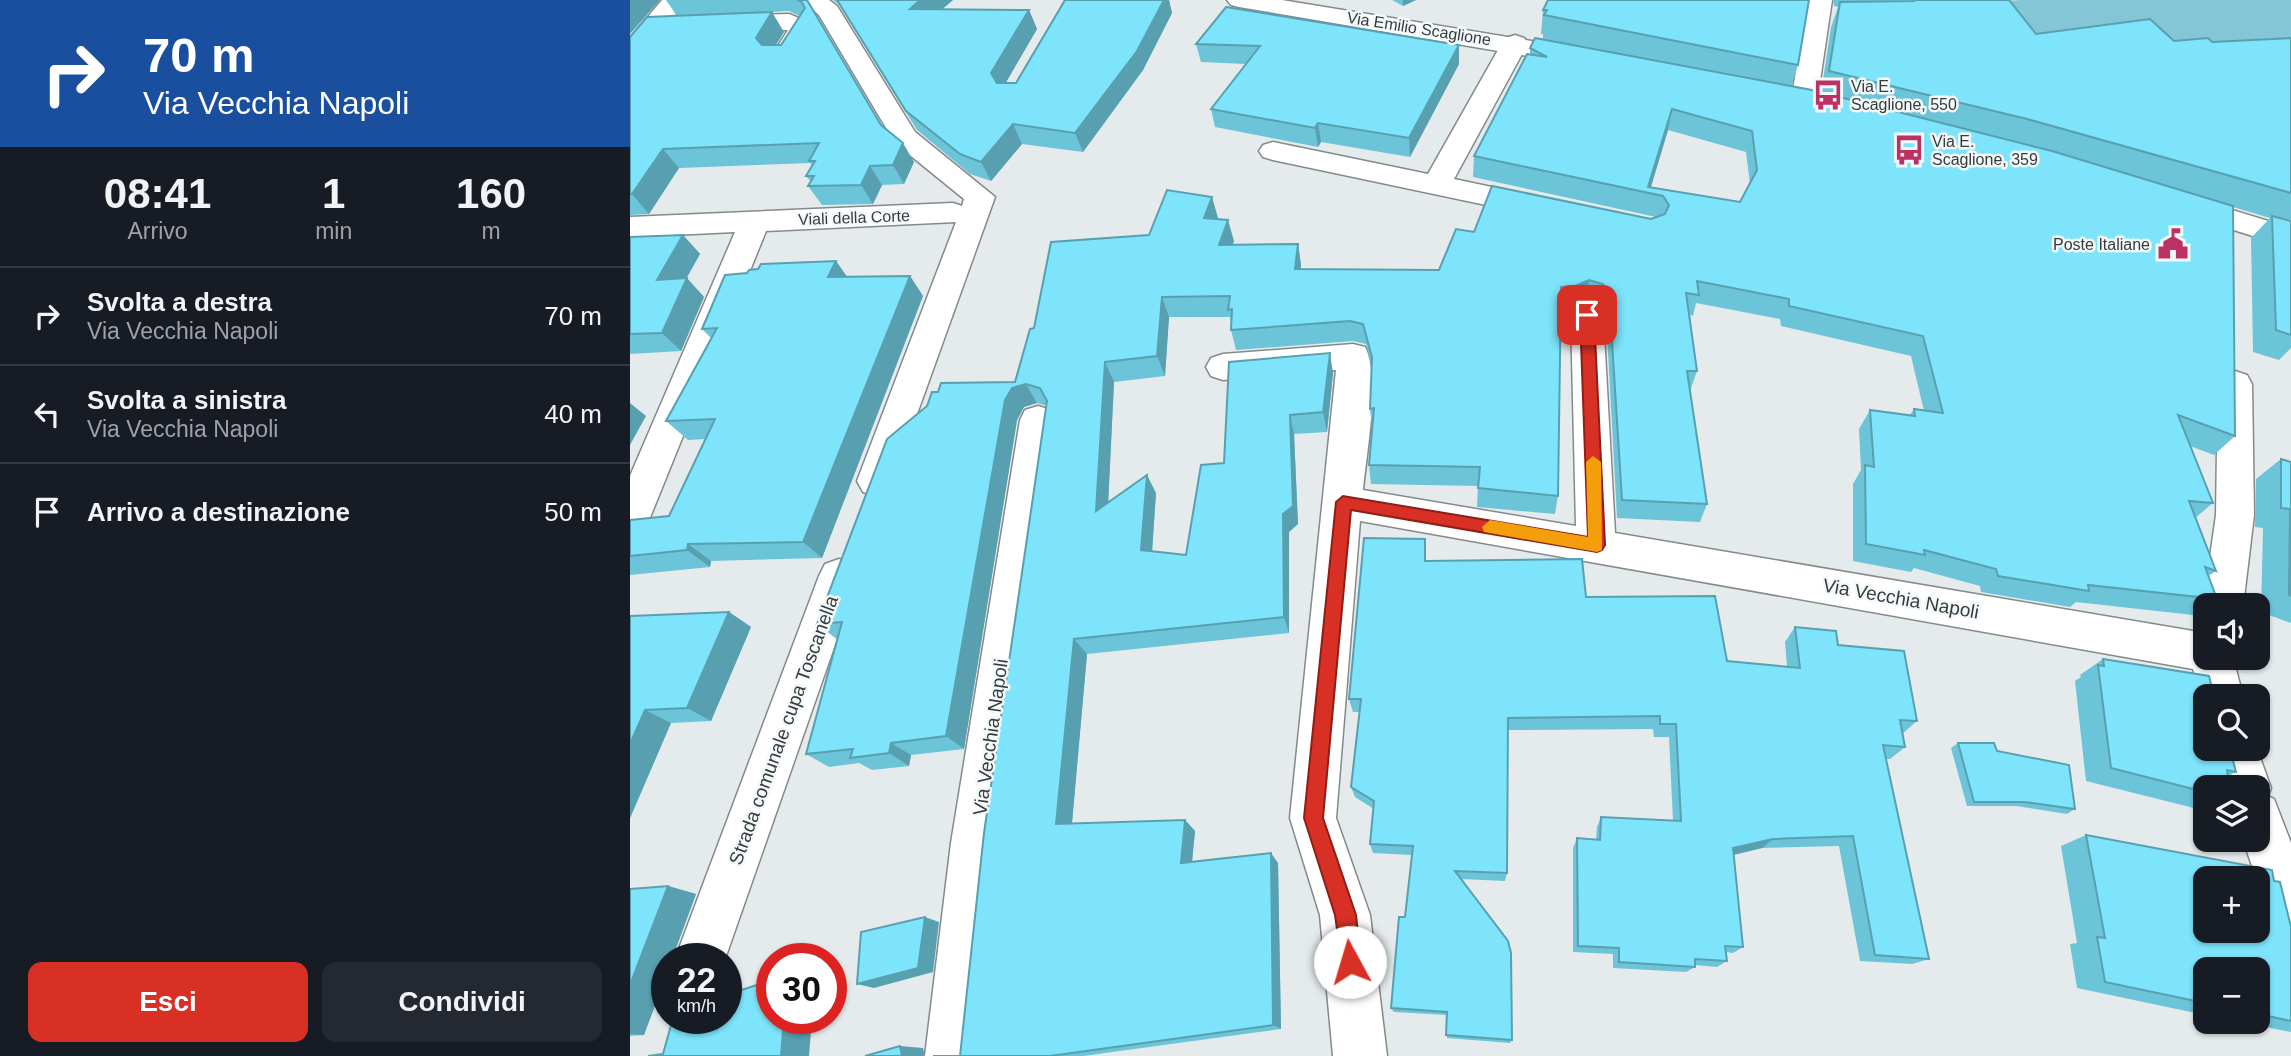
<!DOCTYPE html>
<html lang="it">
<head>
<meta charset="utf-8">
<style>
	:root { --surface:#171b24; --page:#242831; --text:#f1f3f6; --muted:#9ea1a6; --line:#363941; --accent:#d93025 }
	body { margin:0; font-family:Arial,sans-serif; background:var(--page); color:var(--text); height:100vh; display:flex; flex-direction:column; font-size:26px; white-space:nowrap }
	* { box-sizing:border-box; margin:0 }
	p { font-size:23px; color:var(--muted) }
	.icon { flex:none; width:38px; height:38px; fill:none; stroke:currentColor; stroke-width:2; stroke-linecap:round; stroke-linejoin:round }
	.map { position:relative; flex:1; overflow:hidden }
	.panel { display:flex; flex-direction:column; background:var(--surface); width:630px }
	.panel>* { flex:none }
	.banner { background:#1a4fa0; color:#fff; overflow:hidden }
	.tools { position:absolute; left:1563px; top:593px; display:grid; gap:14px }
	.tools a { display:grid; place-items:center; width:77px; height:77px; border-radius:14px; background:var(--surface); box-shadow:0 2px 5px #0004; font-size:35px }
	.speed { position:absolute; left:21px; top:943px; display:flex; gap:14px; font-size:35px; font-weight:700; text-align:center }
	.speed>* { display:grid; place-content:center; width:91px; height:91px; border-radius:50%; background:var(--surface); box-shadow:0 2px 5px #0004; line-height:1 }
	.speed small { font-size:18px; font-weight:400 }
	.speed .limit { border:10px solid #d22; background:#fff; color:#111 }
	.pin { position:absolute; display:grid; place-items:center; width:60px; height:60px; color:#fff; margin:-30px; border-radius:14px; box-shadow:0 4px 10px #0006 }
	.me { position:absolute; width:77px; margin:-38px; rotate:354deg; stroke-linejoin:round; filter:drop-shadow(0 0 5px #0008) }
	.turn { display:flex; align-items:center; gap:24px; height:147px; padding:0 28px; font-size:32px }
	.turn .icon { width:91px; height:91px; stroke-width:2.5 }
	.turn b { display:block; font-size:49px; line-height:60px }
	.eta { display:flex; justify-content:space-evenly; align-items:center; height:119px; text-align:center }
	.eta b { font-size:42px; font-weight:800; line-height:49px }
	.button { display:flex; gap:14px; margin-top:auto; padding:14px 28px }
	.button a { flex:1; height:80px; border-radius:14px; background:var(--accent); color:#fff; font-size:28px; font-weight:800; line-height:80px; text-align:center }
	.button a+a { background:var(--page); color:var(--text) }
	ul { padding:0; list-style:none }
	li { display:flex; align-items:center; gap:21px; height:98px; padding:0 28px; border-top:2px solid var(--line) }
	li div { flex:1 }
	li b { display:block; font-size:26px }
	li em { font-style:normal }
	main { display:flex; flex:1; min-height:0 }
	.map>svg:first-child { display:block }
</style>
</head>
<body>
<main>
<section class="panel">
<div class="banner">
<div class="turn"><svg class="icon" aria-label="right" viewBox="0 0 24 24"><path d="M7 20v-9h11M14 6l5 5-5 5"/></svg><div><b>70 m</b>Via Vecchia Napoli</div></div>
</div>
<div class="eta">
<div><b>08:41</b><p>Arrivo</p></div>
<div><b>1</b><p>min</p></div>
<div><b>160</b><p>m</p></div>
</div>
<ul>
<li><svg class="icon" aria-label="right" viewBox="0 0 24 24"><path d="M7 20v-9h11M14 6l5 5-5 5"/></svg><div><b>Svolta a destra</b><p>Via Vecchia Napoli</p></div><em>70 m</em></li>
<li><svg class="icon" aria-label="left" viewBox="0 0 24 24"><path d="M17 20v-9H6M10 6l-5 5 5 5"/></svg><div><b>Svolta a sinistra</b><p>Via Vecchia Napoli</p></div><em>40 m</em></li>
<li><svg class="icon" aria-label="arrive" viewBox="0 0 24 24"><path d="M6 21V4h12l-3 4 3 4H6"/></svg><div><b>Arrivo a destinazione</b></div><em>50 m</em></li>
</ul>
<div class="button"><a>Esci</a><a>Condividi</a></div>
</section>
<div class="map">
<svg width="1661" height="1056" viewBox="0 0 1661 1056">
	<rect width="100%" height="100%" fill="#e5ebed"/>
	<path fill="#84c6d5" d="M1391,0H1661V49L1393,59L1374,1Z"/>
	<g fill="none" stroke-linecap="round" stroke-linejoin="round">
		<g stroke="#84898a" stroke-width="3">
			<path id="minor" d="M32,0H57L9,59L0,62V38Z
				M172,0H199L207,6L285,132L365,197L259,492L246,496L233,492L227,481L326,222L136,231L19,520L14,531L0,536V476L105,232L0,237V217L323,203L332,206L334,199L265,143L189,15Z
				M1178,0H1202L1187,101L1183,107H1165L1161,101Z
				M159,14L181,23L184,28L163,62H145L141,57L158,30H95L86,28L83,23L86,18L95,16Z
				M885,35L894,38L898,43L824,179L918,199L923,206L918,213L908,216L643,160L633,157L629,151L633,145L643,142L798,174L872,43L876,38Z
				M957,303L969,307L973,315L985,533L1575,633V658H1603L1613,696H1575V709L1563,669L730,521L706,818L740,915L757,1056H703L690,915L660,818L706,370L593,380L581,376L576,367L581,358L593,354L723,344L735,347C751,377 736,455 733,490L946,526L941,315L945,307Z
				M1605,371L1617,375L1622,384L1624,515L1613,606H1575V611L1573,606L1586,515L1588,384L1593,375Z
				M408,406L421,410L426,420L369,843L349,1056H295L321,843L390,420L395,410Z
				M209,559L223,564L229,576L95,959H45L189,576L195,564Z
				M1583,749H1627L1641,788L1638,796L1644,799L1661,843V937L1644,929L1613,840H1628V788H1595Z"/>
		</g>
		<g stroke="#84898a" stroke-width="3">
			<path id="major" d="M597,0H652L951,49L960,52L964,57L960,62L951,65L609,7L601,5Z
				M1553,195L1661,228V248L1543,211L1538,204L1543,197Z"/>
		</g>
		<use href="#minor" fill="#fff" fill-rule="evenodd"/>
		<use href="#major" fill="#fff" fill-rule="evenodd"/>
	</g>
	<path fill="#6cc4d8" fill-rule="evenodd" d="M36,0H177L251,125L284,162L274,184L252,185L243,204L192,205L178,186L181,182L176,176L182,165L180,163L49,168L19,214L0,215V37L154,32L146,45H151L170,16L159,11L47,16Z
		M203,0H323L312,9L399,10L407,29L375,83H386L435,0H539L542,13L513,70L453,152L392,144L361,181L340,174L287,130L209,4Z
		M762,0H786L773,6Z
		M1203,0H1379L1406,34L1582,42L1661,38V220L1653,218L1652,219L1661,221V348L1649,360L1623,352L1621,238L1640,218L1603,207L1605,436L1584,455L1560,446L1583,503L1565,518L1586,571L1578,576L1587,599L1577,606H1575V607L1563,615L1446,602L1440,607L1351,592L1350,586L1284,568L1281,572L1223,561V484L1231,470L1229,429L1240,410L1280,415L1284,409L1294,411L1281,356L1151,326L1150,319L1066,303L1063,316L1060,315L1067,371L1060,391L1077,504L1070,522L987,518L976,315L970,305L956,301L942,307H931L928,496L925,514L847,507L848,486L741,484L739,465L742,426L740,409L742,367L736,344L723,341L606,350L601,330V322L600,317H539L535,376L484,382L478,502L526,493L522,551L556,555L594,463L703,373L697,432L664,434L668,524L659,532V633L457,654L442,823L555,820L565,831L562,862L648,863L651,1029L453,1056H303H330L417,406L407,403L394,407L387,420L334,749L281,755L279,766L242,770L229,763L199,767L176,754L208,640L187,624L385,382L404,328L519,235L588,218V219L604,241L602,245L668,244L671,265V269L809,270L844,232L1021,219L1026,217L843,177L844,156L900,54V48L913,39V34H911L913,10L1168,65L1161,87L1191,93L1201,27L1208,7L1204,6ZM1038,130L1116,152L1120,184L1110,202L1021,187Z
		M566,44L829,45V64L780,157L691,142L688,147L585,127L581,109L616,64L571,62Z
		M53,235L70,254L56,278L74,297L51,351L0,354V237Z
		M206,261L217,277L280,276L293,296L192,558L81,561L80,567L0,575V520L39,516L76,439L58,440L36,421L82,339L72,329L117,273L128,269Z
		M1651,459L1661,462V623L1631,612L1633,528L1625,527L1626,479Z
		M796,556V561L956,597L1097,661L1157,666L1155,642L1165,627L1208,645L1287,721L1272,734L1275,747L1260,759H1256L1299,959L1282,964L1230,961L1209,846L1132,848L1104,855L1113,947L1103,953L1096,952L1097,961L1087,967L1065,965V967L1056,972L983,968V954L943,952V848L947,838L966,840L967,827L971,817L1043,821L1039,737H1024L1023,729L878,730L877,873L875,881L831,879L882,1040L880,1043L817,1038V1015L764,1012L761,1008L775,917L782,855L743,853L740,844L744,809L725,797L721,787L730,712H723L719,699Z
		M99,612L121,627L81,721L41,723L0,818V616Z
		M1473,659L1606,772L1575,788V809L1572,810L1456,781L1445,681L1451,677L1450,675Z
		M1328,743L1445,809L1437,814L1386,806H1337L1321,748Z
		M1456,835L1644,881L1661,927V1032L1610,1022H1628V970H1575V1015L1447,988L1440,944L1447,943L1431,846Z
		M38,886L66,894L42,959H37L14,1035L0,1036V889Z"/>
	<path fill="#58a0b0" d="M0,0H30L0,34Z
		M290,0H323L290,28L280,9Z
		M534,0H539L542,13L513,70L453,152L445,133Z
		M773,0H786L773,6Z
		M399,10L407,29L370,93L361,73Z
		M142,12L154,32L138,57L126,38Z
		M829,45V64L780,157L779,138Z
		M1042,109L1038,130L1019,193L1018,187Z
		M688,123L691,142L688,147L685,128Z
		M383,124L392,144L361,181L351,162Z
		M273,143L284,162L274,184L263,165Z
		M33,149L49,168L19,214L2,194Z
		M240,166L252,185L243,204L231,185Z
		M582,197L588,218L580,239L574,218Z
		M598,220L604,241L594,266L589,245Z
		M53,235L70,254L45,299L27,280Z
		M668,244L671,265L669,290L665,269Z
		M206,261L220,281L198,277Z
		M280,276L293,296L192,558L173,542Z
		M57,278L74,297L51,351L32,333Z
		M959,280L956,301L942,307L945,286Z
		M532,297L539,317L535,376L527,356Z
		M700,353L703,373L697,432L693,412Z
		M475,362L484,382L477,529L466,511Z
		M396,384L407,403L394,407L387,420L334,749L316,736L375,400L382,388Z
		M0,403L16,416L0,445Z
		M660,415L664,434L668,524L659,532V633L654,617L653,514Z
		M517,475L526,493L521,567L511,550Z
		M58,544L81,561L80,567L57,550Z
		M99,612L121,627L81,721L57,708Z
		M444,639L457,654L441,834L426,824Z
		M15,710L41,723L0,818V744Z
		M261,743L281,755L279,766L259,753Z
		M555,820L565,831L561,872L551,863Z
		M1143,839L1132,848L1094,857L1103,848Z
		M641,853L648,863L651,1029L643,1025Z
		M38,886L66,894L42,959H37V974L14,1035L0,1034V985Z
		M295,917L309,922L303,972L244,988L227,984Z
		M154,1018H182L179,1056H151Z
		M270,1046L293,1048L295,1056H272Z"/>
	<path fill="#7de4fb" stroke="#58a0b0" stroke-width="2" fill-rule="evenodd" d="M167,0H177L251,125L273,143L263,165L240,166L231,185L178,186L184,176H176L185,161H179L189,143L33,149L2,194H0V37L17,17L142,12L126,38L132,45H151L175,8L171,1Z
		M207,0H290L280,9L399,10L361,73L367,83H386L435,0H534L507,51L445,133L383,124L351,162L330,154L276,111Z
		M918,0H1179L1168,65L914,15L917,10H913Z
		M1284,0H1379L1406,34L1520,19L1544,41L1578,38L1582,42L1661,38V193L1397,119L1199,71L1210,2L1284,1Z
		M596,7L829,45L779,138L688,123L685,128L581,109L630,46L566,44Z
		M905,38L1182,90L1422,151L1603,206L1605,436L1548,415L1583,503L1559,501L1586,571L1575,567L1587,599L1458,585L1459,591L1368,576L1366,569L1294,550L1295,555L1236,544L1235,465L1244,467L1240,410L1285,416L1284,409L1313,413L1293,336L1159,306V299L1067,281L1069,295L1056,293L1067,371H1057L1077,504L992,500L979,294L973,284L959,280L945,286L931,287L928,496L848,488L850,467L739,465L744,408L740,409L742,357L733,324L720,321L601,330L602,309L598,310L600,296L532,297L527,356L475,362L466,511L517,475L511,550L556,555L571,465L594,463L599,362L700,353L693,412L660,415L663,506L653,514L654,617L444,639L426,824L555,820L551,863L641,853L643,1025L420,1056H303H330L354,833L417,401L410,388L396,384L382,388L375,400L316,736L261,743L259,753L220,758L223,749L176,754L212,622L187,624L257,439L297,406L302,392H308L311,383L385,382L400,329L404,328L421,242L519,235L537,190L582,197L574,218L598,220L589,245L668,244L665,269L809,270L826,229L844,232L862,186L1021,219L1035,214L1039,205L1033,196L844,156L897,54L917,57L900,48ZM1042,109L1122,131L1127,170L1110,202L1018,187Z
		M1642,216L1661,221V335L1646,330Z
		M53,235L27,280L57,278L32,333L0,334V237Z
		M206,261L198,277L280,276L173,542L58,544L57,550L0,556V520L39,516L85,419L36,421L87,328L72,329L95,275L117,273L119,270L128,269L131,264Z
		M1651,459L1661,462V596L1659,595L1660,509L1651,508Z
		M734,538L795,539V561L952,559L956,597L1085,596L1097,661L1170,668L1165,627L1206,631L1208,645L1274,651L1287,721L1270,720L1275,747L1253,745L1299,959L1245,955L1223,836L1143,839L1103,848L1113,947L1095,946L1097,961L1065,959V967L989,962V948L948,946L947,838L970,840L971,817L1051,821L1046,724H1030V716L878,718L877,873L825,871L878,941L881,953L882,1040L816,1035L817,1012L761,1008L769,917H775L783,846L740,844L744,801L721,787L731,699H719Z
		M99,612L57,708L15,710L0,744V616Z
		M1473,659L1579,676L1584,696H1575V749H1600L1606,772L1597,770L1600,788H1575V792L1481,768L1468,665L1474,666Z
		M1328,743H1364L1367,751L1439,765L1445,809L1394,802H1344Z
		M1456,835L1642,870L1644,881L1650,882L1661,927V1021L1628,1014V970H1575V1003L1475,982L1467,937L1475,938ZM1575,878H1628V931H1575Z
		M38,886L0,985V889Z
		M295,917L288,968L227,984L231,932Z
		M142,980V1018H154L151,1056H18L33,1054L43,1018H96V995Z
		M270,1046L272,1056H235Z"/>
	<path fill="#d93025" stroke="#8d1f18" stroke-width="2" d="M957,310L964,315L975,545L972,550L967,552L721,510L693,818L726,915L731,962L728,970L720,973L713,970L705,915L674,818L706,502L713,496L958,537L950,315Z"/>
	<path fill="#f59e0b" d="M963,456L971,462L972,550L967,552L854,532L852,527L860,520L958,537L956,462Z"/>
	<defs>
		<g id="bus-bare" transform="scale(2.415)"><path d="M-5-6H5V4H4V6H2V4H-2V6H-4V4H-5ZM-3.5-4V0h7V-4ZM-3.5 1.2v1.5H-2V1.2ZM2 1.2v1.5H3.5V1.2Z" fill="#bd3063" stroke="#f3f9fa" stroke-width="2.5" paint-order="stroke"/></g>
		<g id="civic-bare" transform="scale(2.415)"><path d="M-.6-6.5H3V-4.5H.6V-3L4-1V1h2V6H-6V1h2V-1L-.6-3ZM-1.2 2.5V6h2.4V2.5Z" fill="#bd3063" stroke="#f3f9fa" stroke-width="2.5" paint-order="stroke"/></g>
	</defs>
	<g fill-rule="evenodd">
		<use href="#bus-bare" x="1198" y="95"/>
		<use href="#bus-bare" x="1279" y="150"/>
		<use href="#civic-bare" x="1543" y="244"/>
	</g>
	<g text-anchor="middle" stroke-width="5" stroke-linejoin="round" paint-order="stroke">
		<g font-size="16" fill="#383b3b" stroke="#f3f9fa">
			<text transform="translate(789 28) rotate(9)" y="6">Via Emilio Scaglione</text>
			<text transform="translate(224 217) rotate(-2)" y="6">Viali della Corte</text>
		</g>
		<g font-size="16" fill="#383b3b" stroke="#f3f9fa" text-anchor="start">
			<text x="1221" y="92">Via E.<tspan x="1221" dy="18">Scaglione, 550</tspan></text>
			<text x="1302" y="147">Via E.<tspan x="1302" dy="18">Scaglione, 359</tspan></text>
			<text x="1520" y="250" text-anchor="end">Poste Italiane</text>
		</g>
		<g font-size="19" fill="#383b3b" stroke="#f3f9fa">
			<text transform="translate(1271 598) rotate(10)" y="7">Via Vecchia Napoli</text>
			<text transform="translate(153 730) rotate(-70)" y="7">Strada comunale cupa Toscanella</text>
			<text transform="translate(360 737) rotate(-82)" y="7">Via Vecchia Napoli</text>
		</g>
	</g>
</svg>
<div class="tools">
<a><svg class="icon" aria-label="sound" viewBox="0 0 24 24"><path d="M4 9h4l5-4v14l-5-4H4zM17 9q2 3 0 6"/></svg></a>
<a><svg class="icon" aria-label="search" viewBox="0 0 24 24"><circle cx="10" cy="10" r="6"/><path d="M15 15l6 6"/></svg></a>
<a><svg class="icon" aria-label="layers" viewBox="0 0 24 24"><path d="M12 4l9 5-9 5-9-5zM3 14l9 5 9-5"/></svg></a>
<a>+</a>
<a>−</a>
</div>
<div class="speed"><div>22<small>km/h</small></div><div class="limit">30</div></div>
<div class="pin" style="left:957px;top:315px;background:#d93025"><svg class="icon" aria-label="arrive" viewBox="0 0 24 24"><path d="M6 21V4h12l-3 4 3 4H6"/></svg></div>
<svg class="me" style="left:720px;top:962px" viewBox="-20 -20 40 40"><circle r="19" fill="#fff"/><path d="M0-13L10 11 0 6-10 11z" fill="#d93025"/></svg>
</div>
</main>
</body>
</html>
